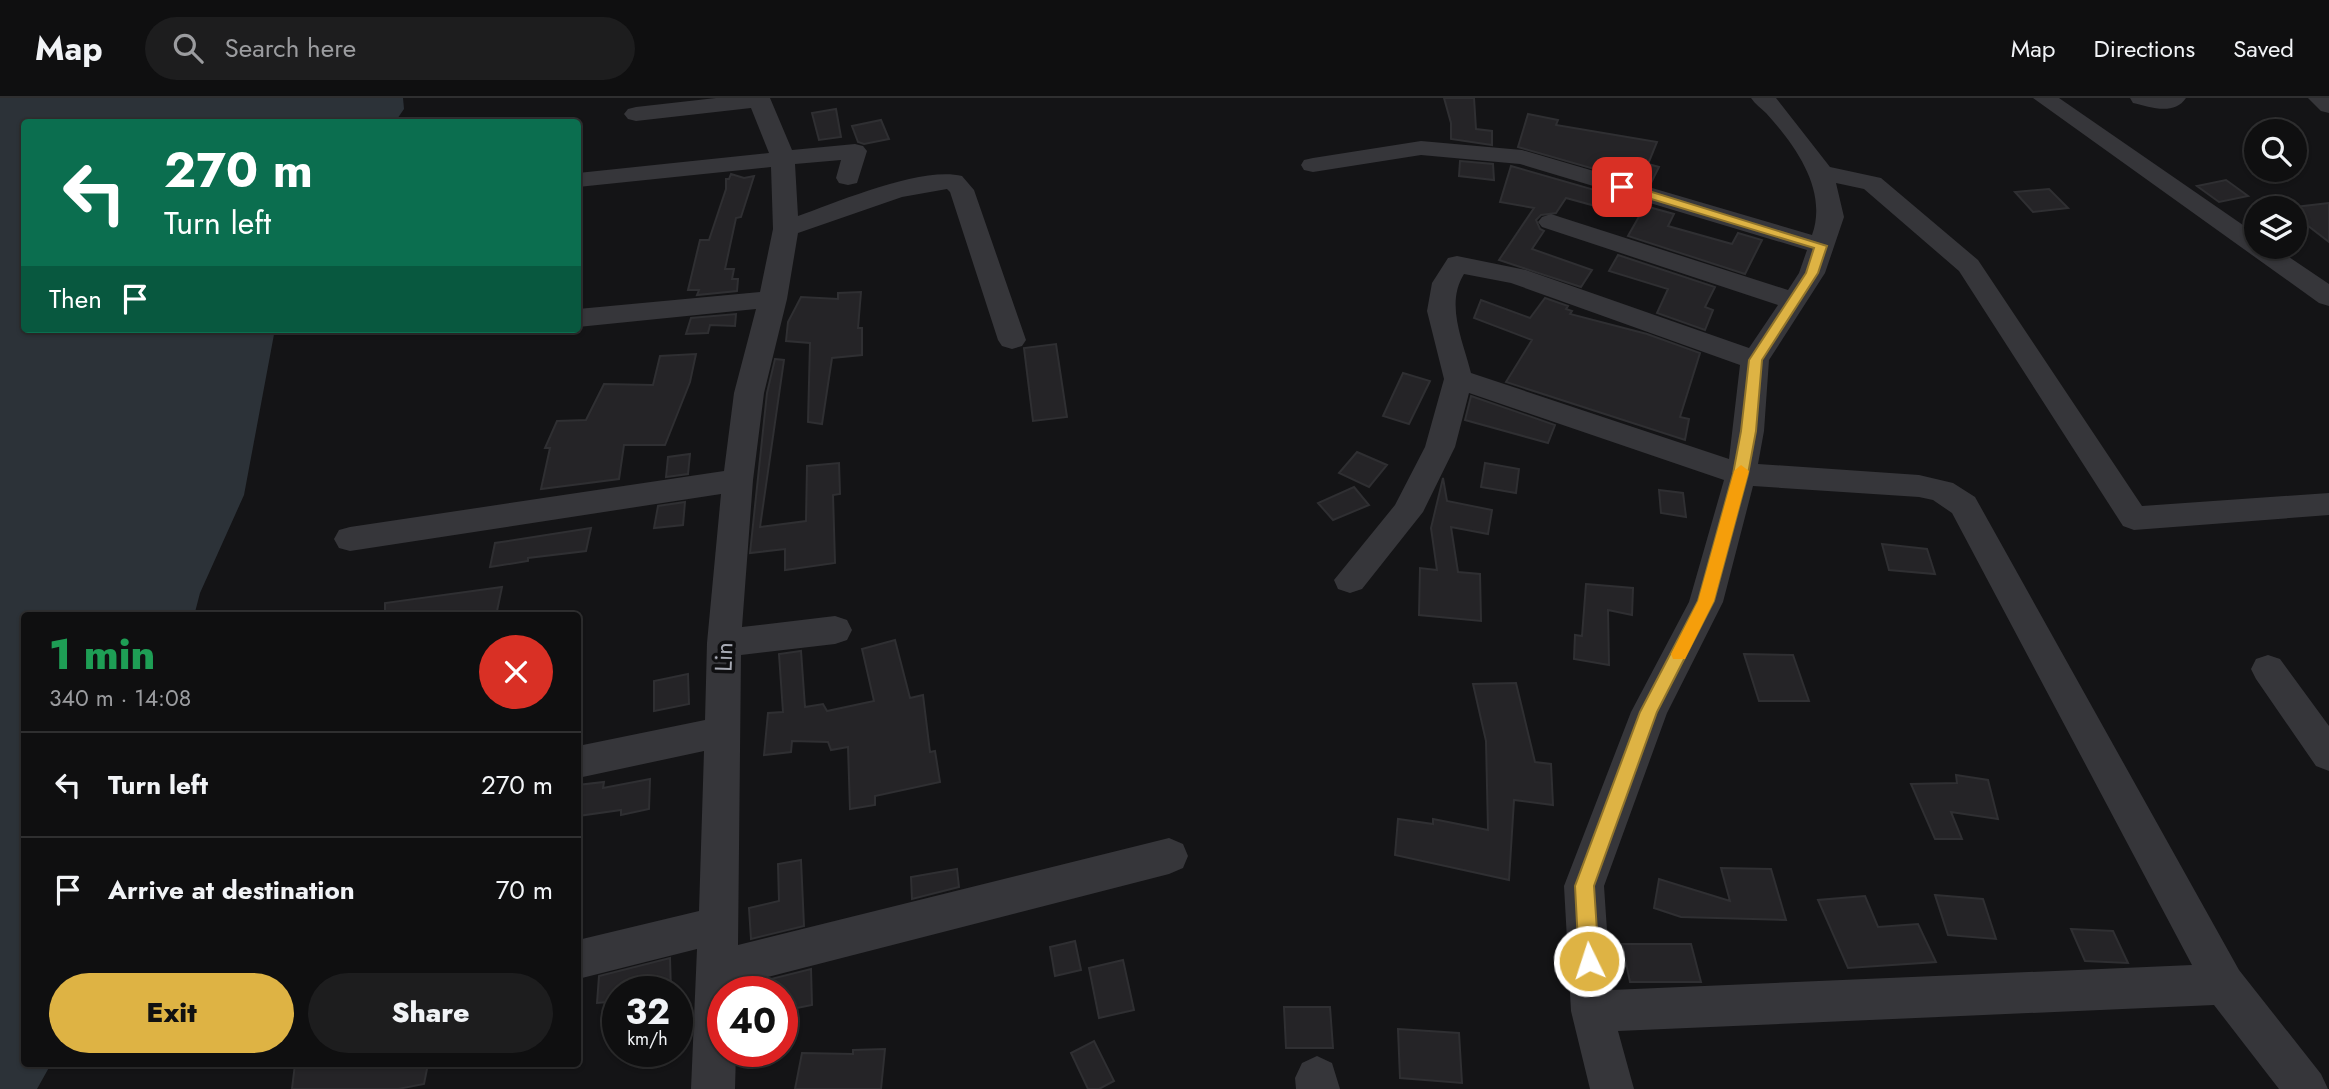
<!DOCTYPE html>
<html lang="en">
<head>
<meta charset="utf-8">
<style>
	:root { --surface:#0f0f10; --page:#1d1d1e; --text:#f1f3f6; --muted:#9b9c9f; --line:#2f2f30; --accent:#deb344 }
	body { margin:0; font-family:Jost,sans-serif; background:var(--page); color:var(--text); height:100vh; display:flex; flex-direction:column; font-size:26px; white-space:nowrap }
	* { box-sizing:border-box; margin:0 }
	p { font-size:23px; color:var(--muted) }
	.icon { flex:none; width:38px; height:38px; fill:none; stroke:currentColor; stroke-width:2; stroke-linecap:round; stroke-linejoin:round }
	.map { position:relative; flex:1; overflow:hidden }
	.panel { position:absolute; left:21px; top:514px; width:560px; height:455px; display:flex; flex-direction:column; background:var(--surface); border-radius:7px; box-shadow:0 2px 5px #0004,0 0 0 2px var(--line) }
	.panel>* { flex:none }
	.hud { position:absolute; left:21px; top:21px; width:560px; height:214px; border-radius:7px; box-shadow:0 2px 5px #0004,0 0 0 2px var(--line); background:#0b6e4f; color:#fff; overflow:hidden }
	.fabs { position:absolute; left:2244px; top:21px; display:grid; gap:14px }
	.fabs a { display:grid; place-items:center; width:63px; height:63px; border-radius:50%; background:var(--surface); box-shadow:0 2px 5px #0004,0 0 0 2px var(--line); font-size:35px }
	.speed { position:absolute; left:602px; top:878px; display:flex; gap:14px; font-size:35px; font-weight:700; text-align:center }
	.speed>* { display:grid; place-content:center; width:91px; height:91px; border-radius:50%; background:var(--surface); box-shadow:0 2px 5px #0004,0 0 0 2px var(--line); line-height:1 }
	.speed small { font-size:18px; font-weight:400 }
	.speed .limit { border:10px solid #d22; background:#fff; color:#111 }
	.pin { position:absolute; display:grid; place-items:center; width:60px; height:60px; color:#fff; margin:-30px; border-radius:14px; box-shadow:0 4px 10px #0006 }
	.me { position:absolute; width:77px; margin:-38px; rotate:356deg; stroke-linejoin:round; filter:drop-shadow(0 0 5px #0008) }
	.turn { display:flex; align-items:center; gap:24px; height:147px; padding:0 28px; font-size:32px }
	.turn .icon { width:91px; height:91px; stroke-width:2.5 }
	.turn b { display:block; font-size:49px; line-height:60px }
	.then { display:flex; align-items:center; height:66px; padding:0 28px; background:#0003; gap:14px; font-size:26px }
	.round { display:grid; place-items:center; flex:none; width:74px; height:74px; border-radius:37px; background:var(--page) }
	.overview { display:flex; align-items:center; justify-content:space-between; height:119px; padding:0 28px }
	h1 { font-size:42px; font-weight:800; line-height:52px; color:#1e9e55 }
	.action { display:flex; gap:14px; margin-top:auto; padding:14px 28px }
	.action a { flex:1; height:80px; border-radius:42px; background:var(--accent); color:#111; font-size:28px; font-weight:800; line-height:80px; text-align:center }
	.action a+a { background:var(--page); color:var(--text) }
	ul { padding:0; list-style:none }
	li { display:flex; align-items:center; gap:21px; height:105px; padding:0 28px; border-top:2px solid var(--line) }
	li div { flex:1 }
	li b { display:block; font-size:26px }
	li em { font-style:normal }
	header { display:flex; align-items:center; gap:42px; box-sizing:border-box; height:98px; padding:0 35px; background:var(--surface); border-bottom:2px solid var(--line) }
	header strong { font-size:33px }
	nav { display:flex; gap:38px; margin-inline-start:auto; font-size:24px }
	.search { width:490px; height:63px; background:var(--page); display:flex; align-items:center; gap:18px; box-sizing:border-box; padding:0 24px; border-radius:38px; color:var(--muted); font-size:26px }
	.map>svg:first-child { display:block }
</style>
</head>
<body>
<header>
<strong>Map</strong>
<div class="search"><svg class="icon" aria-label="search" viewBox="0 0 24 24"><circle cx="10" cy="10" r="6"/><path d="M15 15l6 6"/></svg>Search here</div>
<nav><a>Map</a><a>Directions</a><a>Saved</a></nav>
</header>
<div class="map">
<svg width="2329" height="991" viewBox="0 0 2329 991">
	<rect width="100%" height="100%" fill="#141416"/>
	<path fill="#2c3238" d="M0,0H403L404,11L395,24H24V231H275L244,397L200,495L194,518H24V966H51L37,991H0Z"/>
	<path fill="#252427" stroke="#2f2f32" stroke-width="2" d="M1444,0H1474L1476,31L1492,33V47L1451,41V25Z
		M836,11L841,39L819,42L812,15Z
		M1528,16L1558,22L1556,27L1657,44L1648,66L1659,69L1650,87L1518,49Z
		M881,22L889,41L864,46L858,44L852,28Z
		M1460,63L1493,66L1494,82L1459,78Z
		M1511,68L1640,105L1632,118L1566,100L1556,115L1541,117L1536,122L1540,131L1544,133L1532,151L1592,172L1581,189L1499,162L1534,110L1500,104Z
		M731,76L744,80L754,78L741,119L736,120L725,171H734L732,181H738L737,193L697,197L699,192H688L700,142H709L726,91V81H729Z
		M2226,82L2248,98L2219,104L2197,88Z
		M2049,91L2068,110L2033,114L2015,94Z
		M2329,105V144L2294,117V110H2285Z
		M1645,108L1674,116L1668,128L1732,146L1738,135L1762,142L1745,176L1628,138Z
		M1618,157L1715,189L1705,209L1713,212L1705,232L1657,215L1668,191L1609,173Z
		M861,194L858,230H862V257L832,260L822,326L808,324L810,245L786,243L788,224L801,199L838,201V195Z
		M1545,200L1568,208L1566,211L1572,213L1570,216L1647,236L1700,255L1680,319L1689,321L1685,342L1506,284L1532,242L1474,220L1481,202L1530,220Z
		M736,216L735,228L710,227L708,235L686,236L691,220Z
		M1056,246L1067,319L1033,323L1024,250Z
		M696,256L690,284L665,347H624L619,381L541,391L550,350H545L557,323L586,322L604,286L653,287L660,258Z
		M775,261L784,262L760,429L806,423L807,368L839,365L840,396L833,397L835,465L785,472V451L750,455L767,295Z
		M1403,275L1430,283L1409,326L1383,318Z
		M1471,298L1555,327L1548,345L1465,322Z
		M1357,354L1387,367L1369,389L1339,375Z
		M690,356L688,376L666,379L668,359Z
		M1485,365L1519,371L1516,395L1481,389Z
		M1443,380L1447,403L1492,412L1488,436L1451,429L1458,474L1480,476L1481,523L1419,517L1420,470L1437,472L1431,430Z
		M1354,389L1369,407L1333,422L1318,405Z
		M1659,392L1683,395L1686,419L1661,415Z
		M685,404L683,427L654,430L658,408Z
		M591,430L586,453L528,460V463L490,469L495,445Z
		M1882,446L1927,451L1935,476L1889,472Z
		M1586,486L1633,490L1632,517L1608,512L1609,567L1574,561L1575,537L1582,538Z
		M502,489L497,513L459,518H385V505Z
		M895,542L910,600L923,597L930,654L935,653L940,684L875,698V707L850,711L848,649L831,652L828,644L792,643L791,654L764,657L768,615L783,614L779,556L801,553L805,609L823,606L827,613L874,603L862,551Z
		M1744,556L1793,557L1809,603H1759Z
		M688,576L689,606L654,613V583Z
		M1516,585L1535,664L1551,666L1553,707L1514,702L1509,782L1395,757L1398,721L1433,726V721L1488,732L1486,643L1473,586Z
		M1956,677L1988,682L1998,721L1951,714L1962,741H1935L1911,686L1957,685Z
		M650,681L649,711L621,717V712L578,718V687L604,684L603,690Z
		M801,762L804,828L751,841L749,810L779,803L778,766Z
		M1721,770L1771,771L1786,822L1681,819L1654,810L1659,781L1730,803Z
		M957,771L959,789L912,801L911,779Z
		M1935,797L1983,801L1996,841L1948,837Z
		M1865,798L1878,829L1918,826L1936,864L1848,870L1818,802Z
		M2071,831L2113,833L2128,865L2085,863Z
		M1075,843L1081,872L1055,878L1050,849Z
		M1622,846H1691L1701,884H1630Z
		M670,860L671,894H618V903L597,905L599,878Z
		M1123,862L1134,912L1099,920L1089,870Z
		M811,871L812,907L782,913V894H747V887Z
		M1284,909H1330L1333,950H1286Z
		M1398,931L1459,935L1462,985L1400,980Z
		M1094,943L1114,983L1099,991H1088L1071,955Z
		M885,951L881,991H795L802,955L853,956V952Z
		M295,966H428L424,986L398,991H292Z"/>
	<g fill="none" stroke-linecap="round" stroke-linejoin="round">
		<path fill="#36363a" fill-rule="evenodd" d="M716,0H770L792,52L855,46L863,48L867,53L857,85L848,87L839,85L836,80L841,62L795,66L798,118C838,104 921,68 962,78L974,92L1026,242L1022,248L1012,251L1002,248L998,242L950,94L947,91L902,99L798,135L787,201L764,295L753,382L742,529L835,518L847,522L852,532L847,542L835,546L741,557L738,847L1169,740L1183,746L1188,758L1183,770L1169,776L737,887V894H723V954H736L735,991H691L697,851L578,881V842L699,813L704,653L578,680V648L705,622L707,545L721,396L350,453L339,450L334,441L339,432L350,429L724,373L734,295L756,211L578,229V211L760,194L773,131L771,69L578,89V75L769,55L751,10L636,23L628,21L624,16L628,11L636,9Z
			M1751,0H1776L1830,69L1881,80L1978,162L2142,408L2329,395V417L2134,432L2123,428L1959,173L1864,91L1836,85L1844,119L1825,175L1769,262L1764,333L1758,366L1919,377L1953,385L1975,399L2239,872L2321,976L2328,991H2279L2214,907L1618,933L1634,991H1590L1571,913L1564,788L1631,614L1689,504L1724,382L1469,295L1455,349L1423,414L1362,491L1350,495L1338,491L1334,482L1395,407L1425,349L1444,281L1427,213L1432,185L1448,160L1457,158L1526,172L1749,250L1778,207L1542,129L1538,124L1542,119L1551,116L1560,119L1788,192L1799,175L1807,152L1520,66L1421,57L1313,74L1304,72L1301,67L1304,62L1313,60L1421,43L1522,52L1812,137C1828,93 1796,48 1766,15C1761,10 1755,6 1751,0ZM1464,176L1511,185L1740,267L1729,361L1471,275C1463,243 1445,206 1464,176ZM1753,388L1919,399L1933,402L1952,415L2192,867L1611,892L1604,788L1667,615L1723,504Z
			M2033,0H2059L2256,136V149H2274L2329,186V208L2319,205Z
			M2130,0H2186C2174,18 2150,9 2133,5Z
			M2308,0H2329V15L2321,13Z
			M2268,557L2280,561L2329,628V673L2316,668L2256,581L2251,571L2256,561Z
			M1317,958L1332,965L1340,991H1296L1295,980L1302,965Z"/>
	</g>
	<path fill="#deb344" stroke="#90742c" stroke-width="2" d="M1618,86H1626L1827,148L1818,175L1762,262L1756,333L1748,376L1714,503L1657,614L1594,788L1599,863L1596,870L1589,872L1582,870L1579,863L1575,788L1640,614L1698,503L1733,376L1741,333L1749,262L1806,175L1814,150L1618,91Z"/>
	<path fill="#f59e0b" d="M1741,367L1749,373L1714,503L1685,561H1673L1671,556L1698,503L1734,373Z"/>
	<g text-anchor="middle" stroke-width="7" stroke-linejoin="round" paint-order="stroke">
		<g font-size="24" fill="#a8abb5" stroke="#0f0f11">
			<text transform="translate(724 559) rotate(-88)" y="8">Lin</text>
		</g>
	</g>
</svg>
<div class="fabs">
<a><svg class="icon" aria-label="search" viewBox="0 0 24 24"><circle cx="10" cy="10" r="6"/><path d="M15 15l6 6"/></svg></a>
<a><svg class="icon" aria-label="layers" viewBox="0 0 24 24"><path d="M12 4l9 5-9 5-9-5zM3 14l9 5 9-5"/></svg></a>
</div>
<div class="speed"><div>32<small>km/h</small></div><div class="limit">40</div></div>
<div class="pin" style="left:1622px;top:89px;background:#d93025"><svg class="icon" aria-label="arrive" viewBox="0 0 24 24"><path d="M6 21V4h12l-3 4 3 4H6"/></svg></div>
<svg class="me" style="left:1589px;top:863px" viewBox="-20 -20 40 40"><circle r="17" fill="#deb344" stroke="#fff" stroke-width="3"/><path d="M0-11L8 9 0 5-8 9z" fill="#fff"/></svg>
<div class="hud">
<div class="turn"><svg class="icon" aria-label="left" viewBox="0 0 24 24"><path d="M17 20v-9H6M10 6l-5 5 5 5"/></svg><div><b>270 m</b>Turn left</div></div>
<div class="then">Then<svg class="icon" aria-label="arrive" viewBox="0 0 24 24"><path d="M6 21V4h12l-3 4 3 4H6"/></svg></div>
</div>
<section class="panel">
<div class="overview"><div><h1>1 min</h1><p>340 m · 14:08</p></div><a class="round" style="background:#d93025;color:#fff"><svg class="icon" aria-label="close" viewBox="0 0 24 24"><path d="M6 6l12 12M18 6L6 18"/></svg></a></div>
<ul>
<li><svg class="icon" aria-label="left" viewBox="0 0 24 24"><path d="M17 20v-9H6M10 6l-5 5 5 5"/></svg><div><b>Turn left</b></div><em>270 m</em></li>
<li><svg class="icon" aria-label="arrive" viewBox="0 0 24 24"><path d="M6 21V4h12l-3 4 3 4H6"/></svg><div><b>Arrive at destination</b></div><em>70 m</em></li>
</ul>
<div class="action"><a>Exit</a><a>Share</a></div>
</section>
</div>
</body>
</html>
